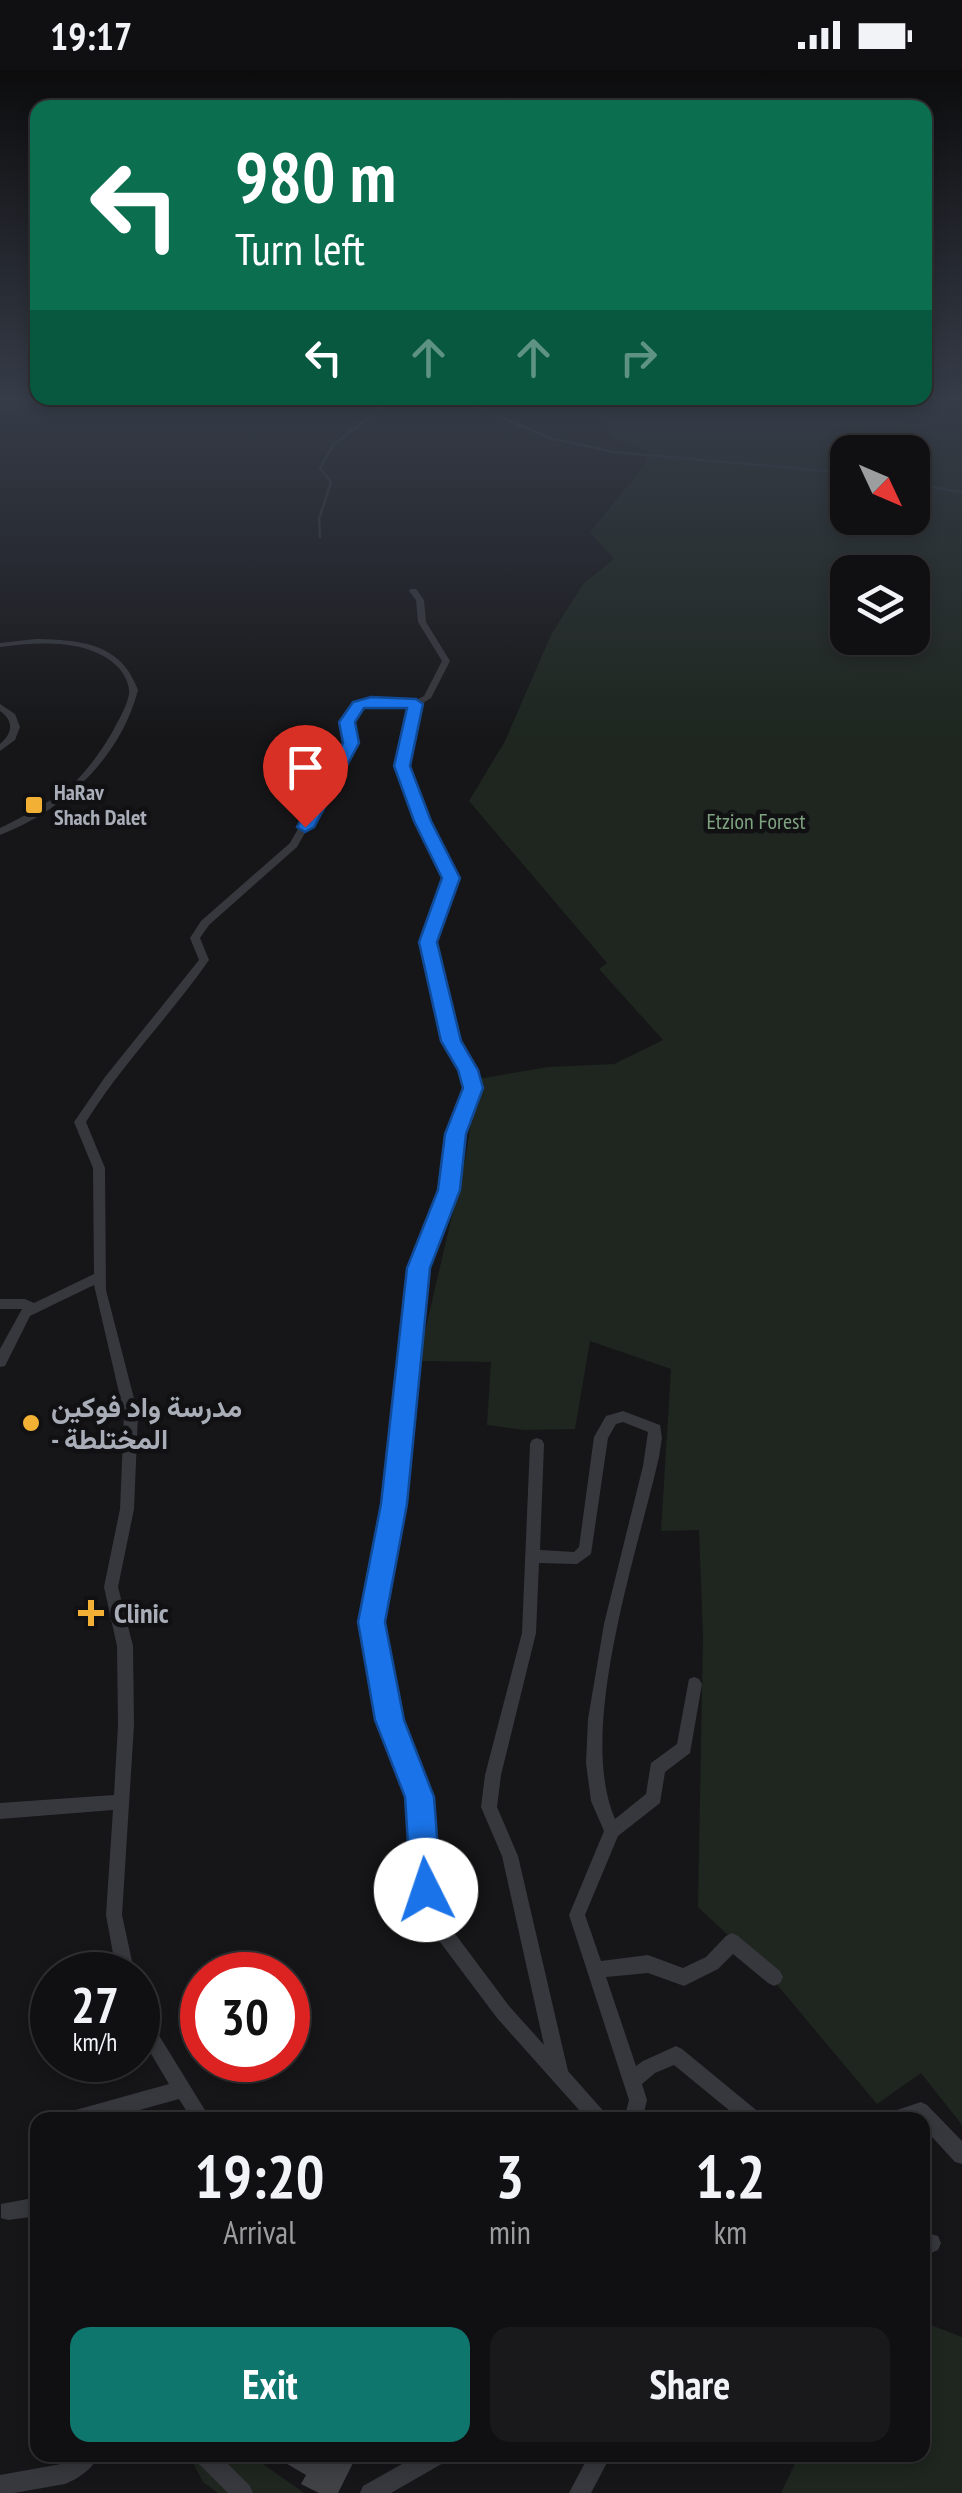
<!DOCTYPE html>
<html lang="en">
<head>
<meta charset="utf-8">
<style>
	:root { --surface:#101012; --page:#19191b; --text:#f1f3f6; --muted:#9c9d9f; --line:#303032; --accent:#0f766e }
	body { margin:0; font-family:"PT Sans Narrow",Vazirmatn,sans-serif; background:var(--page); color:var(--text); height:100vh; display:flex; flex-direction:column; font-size:38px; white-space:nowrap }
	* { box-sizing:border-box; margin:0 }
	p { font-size:32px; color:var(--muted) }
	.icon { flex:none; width:55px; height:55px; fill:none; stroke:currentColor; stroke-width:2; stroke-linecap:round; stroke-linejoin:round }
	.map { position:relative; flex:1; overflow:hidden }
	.sheet { position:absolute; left:30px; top:2042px; width:900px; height:350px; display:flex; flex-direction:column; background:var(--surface); border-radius:20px; box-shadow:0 5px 15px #0003,0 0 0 2px var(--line) }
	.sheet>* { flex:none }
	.guide { position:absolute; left:30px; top:30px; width:902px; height:305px; border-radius:20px; box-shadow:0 5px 15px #0003,0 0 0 2px var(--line); background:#0b6e4f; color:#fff; overflow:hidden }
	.needle { width:65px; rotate:134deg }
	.fabs { position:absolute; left:830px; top:365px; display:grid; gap:20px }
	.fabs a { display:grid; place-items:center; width:100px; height:100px; border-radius:20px; background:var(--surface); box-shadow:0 5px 15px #0003,0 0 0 2px var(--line); font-size:50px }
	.speed { position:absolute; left:30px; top:1882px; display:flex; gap:20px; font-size:50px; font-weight:700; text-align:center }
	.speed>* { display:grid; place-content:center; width:130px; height:130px; border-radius:50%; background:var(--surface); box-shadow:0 5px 15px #0003,0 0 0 2px var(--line); line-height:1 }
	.speed small { font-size:25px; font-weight:400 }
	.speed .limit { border:15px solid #d22; background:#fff; color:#111 }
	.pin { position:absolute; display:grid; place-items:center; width:85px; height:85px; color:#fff; margin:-102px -42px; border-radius:50% 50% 50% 0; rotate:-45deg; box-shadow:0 0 10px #0007 }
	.pin .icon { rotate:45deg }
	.me { position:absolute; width:110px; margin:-55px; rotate:356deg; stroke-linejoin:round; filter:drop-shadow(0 0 8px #0008) }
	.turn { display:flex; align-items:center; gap:35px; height:210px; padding:0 40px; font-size:45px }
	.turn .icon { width:130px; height:130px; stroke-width:2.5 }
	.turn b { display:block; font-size:70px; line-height:85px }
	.lanes { display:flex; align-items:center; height:95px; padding:0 40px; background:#0003; justify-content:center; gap:50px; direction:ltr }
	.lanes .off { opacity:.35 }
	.eta { display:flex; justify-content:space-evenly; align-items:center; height:170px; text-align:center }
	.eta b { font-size:60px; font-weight:800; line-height:70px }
	.button { display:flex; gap:20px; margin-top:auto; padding:20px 40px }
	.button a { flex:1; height:115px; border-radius:20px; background:var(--accent); color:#fff; font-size:40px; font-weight:800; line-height:115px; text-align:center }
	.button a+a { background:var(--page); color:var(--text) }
	.status { display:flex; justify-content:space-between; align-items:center; height:70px; padding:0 50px; background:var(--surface); direction:ltr }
	.status svg { height:28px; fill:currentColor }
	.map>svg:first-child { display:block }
</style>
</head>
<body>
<div class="status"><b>19:17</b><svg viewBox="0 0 49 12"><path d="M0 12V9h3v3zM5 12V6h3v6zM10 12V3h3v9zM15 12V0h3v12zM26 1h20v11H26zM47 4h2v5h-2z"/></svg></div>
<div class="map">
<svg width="962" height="2423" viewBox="0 0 962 2423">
	<rect width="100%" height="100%" fill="#161618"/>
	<path fill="#1e261f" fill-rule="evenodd" d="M604,332H962V2055L921,2003L877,2034L763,1898L698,1837L703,1566L699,1460L661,1461L671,1299L590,1271L575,1359L524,1360L487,1355L491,1292L418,1291L465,1090L478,1009L548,997L614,994L663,970L599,899L607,893L469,731L505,671L551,565L583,514L614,489L590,462L644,396L650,382L613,368L598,345ZM848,382H912V448H848ZM848,502H912V568H848Z
		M923,2252L962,2267V2423H781L799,2385H922Z
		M189,2385H250L304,2423H218L203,2412Z"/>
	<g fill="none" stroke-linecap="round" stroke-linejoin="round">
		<path stroke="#2c353c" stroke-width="2.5" d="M465,332L550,368L613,382L848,403
			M912,414L962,422
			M320,467L319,449L331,412L320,398L334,374L390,332"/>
	</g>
	<path fill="#404145" d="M272,2385H357L338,2423H319L301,2414L306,2405Z"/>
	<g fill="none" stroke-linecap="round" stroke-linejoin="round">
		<path fill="#37383d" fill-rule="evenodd" d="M410,519H416L424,530L426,552L450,591L431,628L420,635L406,696L427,751L456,808L433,872L456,971L474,999L479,1019L462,1064L455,1120L424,1198L401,1434L378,1552L397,1650L428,1727L434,1820L447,1853L509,1936L544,1975L502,1786L481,1737L485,1705L522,1563L530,1374L532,1370L537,1368L542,1370L544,1374L540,1480L574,1482L579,1477L594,1367L606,1346L623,1341L660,1355L662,1368L659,1387C638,1481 576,1660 615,1749L646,1724L651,1693L677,1674L689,1609L694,1607L699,1609L702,1614L690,1683L665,1702L660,1733L618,1766L585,1845L601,1891L648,1885L683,1898L706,1887L726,1866L732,1863L738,1866L780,1901L783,1907L780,1913L774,1916L768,1913L733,1884L718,1899L684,1916L648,1903L606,1907L636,1996L643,1991L676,1976L682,1979L761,2044L764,2050H741L674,1995L655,2003L642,2014L647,2030L642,2050H624L629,2030L569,1845L604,1761L591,1731L586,1693L588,1649L604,1554L643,1396L648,1362L623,1352L616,1354L608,1368L591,1484L577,1494L539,1493L536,1563L501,1705L497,1737L518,1786L568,2001L606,2044L609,2050H588L497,1948L434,1864L418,1820L412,1727L381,1650L364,1552L387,1434L412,1198L443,1120L450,1064L467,1019L462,999L446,971L423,872L446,808L417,751L398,696L411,636L371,635L361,637L351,652L355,673L297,777L209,855L200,868L209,890C170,946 122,994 86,1052L105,1098L106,1220L138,1344L134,1439L118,1517L133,1576L134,1655L122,1845L135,1905H117L106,1845L113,1740L0,1749V1733L114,1725L118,1655L117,1576L104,1517L120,1439L124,1344L94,1215L30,1246L5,1296L0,1297V1279L22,1239H0V1229H25L34,1233L94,1204L93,1098L74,1052L105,1007L199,890L190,868L201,851L290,773L347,673L343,652L355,633L371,629L414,631L424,626L442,591L418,552L416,530L409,521Z
			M36,569C81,570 121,573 138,620C120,689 64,740 0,765V758C27,745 55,730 78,709C92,694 104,677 114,659C119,649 127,636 129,624C130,614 124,604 118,597C89,568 36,572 0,577V573Z
			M0,634L15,644L20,657L15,670L0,681V674C13,663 14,651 0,641Z
			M138,1938L144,1941L211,2050H192L179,2029L104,2050H63L66,2044L72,2041L169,2014L138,1962Z
			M921,2032L927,2035L962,2071V2094L955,2092L922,2056V2050H882L885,2044Z
			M38,2127V2146L8,2150L1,2148V2134Z
			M922,2162L938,2166L941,2173L938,2180L931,2183L922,2181Z
			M72,2385H99C94,2398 78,2409 65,2414L14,2423H0V2405L61,2394Z
			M194,2385H219L250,2416L253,2423H228L197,2392Z
			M418,2385H448L445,2392L391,2423H360L363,2416Z
			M589,2385H611L591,2423H569Z"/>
	</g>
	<linearGradient id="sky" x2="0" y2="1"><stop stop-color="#0c0c0d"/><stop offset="0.49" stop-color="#363c48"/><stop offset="1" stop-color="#363c48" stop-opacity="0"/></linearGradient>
	<rect width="962" height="671" fill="url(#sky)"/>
	<path fill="#1a73e8" stroke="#114b97" stroke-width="2.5" d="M371,627L416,629L423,634L410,696L431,751L460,808L437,872L461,971L478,1000L483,1018L466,1064L460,1120L430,1198L407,1434L385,1552L404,1650L434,1727L441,1820L437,1831L426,1835L415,1831L411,1820L405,1727L375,1650L358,1552L381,1434L407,1198L438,1120L445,1064L463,1018L458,1000L441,971L419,872L442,808L414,751L394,696L407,638H364L355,652L359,673L314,757L305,762L297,757L343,673L339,652L353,632Z"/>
	<g fill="#f2b134" stroke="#111113" stroke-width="4">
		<rect x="24" y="725" width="20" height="20" rx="5"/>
		<circle cx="31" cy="1353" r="10"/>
		<path d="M86 1528h10v10h10v10h-10v10h-10v-10h-10v-10h10z"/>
	</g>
	<g text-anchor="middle" stroke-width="9" stroke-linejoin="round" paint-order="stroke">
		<g font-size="22" font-weight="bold" fill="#a8adb8" stroke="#111113" text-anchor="start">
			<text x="54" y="730">HaRav<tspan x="54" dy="25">Shach Dalet</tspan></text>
		</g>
		<g font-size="22" fill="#7fa381" stroke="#111113">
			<text x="756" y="759">Etzion Forest</text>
		</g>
		<g font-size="28" font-weight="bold" fill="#a8adb8" stroke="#111113" text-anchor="start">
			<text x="51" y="1347">مدرسة واد فوكين<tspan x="51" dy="32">- المختلطة</tspan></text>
			<text x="114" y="1553">Clinic</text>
		</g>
	</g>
</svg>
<div class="fabs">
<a><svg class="needle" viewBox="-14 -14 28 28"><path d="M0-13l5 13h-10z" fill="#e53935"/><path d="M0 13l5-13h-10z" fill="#9c9d9f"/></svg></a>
<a><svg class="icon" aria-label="layers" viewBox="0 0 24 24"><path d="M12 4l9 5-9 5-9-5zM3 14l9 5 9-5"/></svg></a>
</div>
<div class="speed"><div>27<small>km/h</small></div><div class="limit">30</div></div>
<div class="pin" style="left:305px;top:757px;background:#d93025"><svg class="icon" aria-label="arrive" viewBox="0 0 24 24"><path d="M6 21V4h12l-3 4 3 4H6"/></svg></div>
<svg class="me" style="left:426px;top:1820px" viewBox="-20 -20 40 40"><circle r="19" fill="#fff"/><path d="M0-13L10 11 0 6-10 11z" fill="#1a73e8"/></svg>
<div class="guide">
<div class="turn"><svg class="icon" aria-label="left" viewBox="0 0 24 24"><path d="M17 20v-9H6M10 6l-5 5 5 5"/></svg><div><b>980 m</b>Turn left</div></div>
<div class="lanes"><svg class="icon" aria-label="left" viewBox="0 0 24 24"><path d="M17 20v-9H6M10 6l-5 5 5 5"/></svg><svg class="icon off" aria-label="ahead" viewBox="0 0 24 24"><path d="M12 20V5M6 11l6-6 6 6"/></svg><svg class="icon off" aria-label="ahead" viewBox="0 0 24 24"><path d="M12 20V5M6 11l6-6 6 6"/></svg><svg class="icon off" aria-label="right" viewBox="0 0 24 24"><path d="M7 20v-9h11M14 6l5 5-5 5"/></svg></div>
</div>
<section class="sheet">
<div class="eta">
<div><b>19:20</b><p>Arrival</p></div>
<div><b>3</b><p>min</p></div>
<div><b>1.2</b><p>km</p></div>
</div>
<div class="button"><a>Exit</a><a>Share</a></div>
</section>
</div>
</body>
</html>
